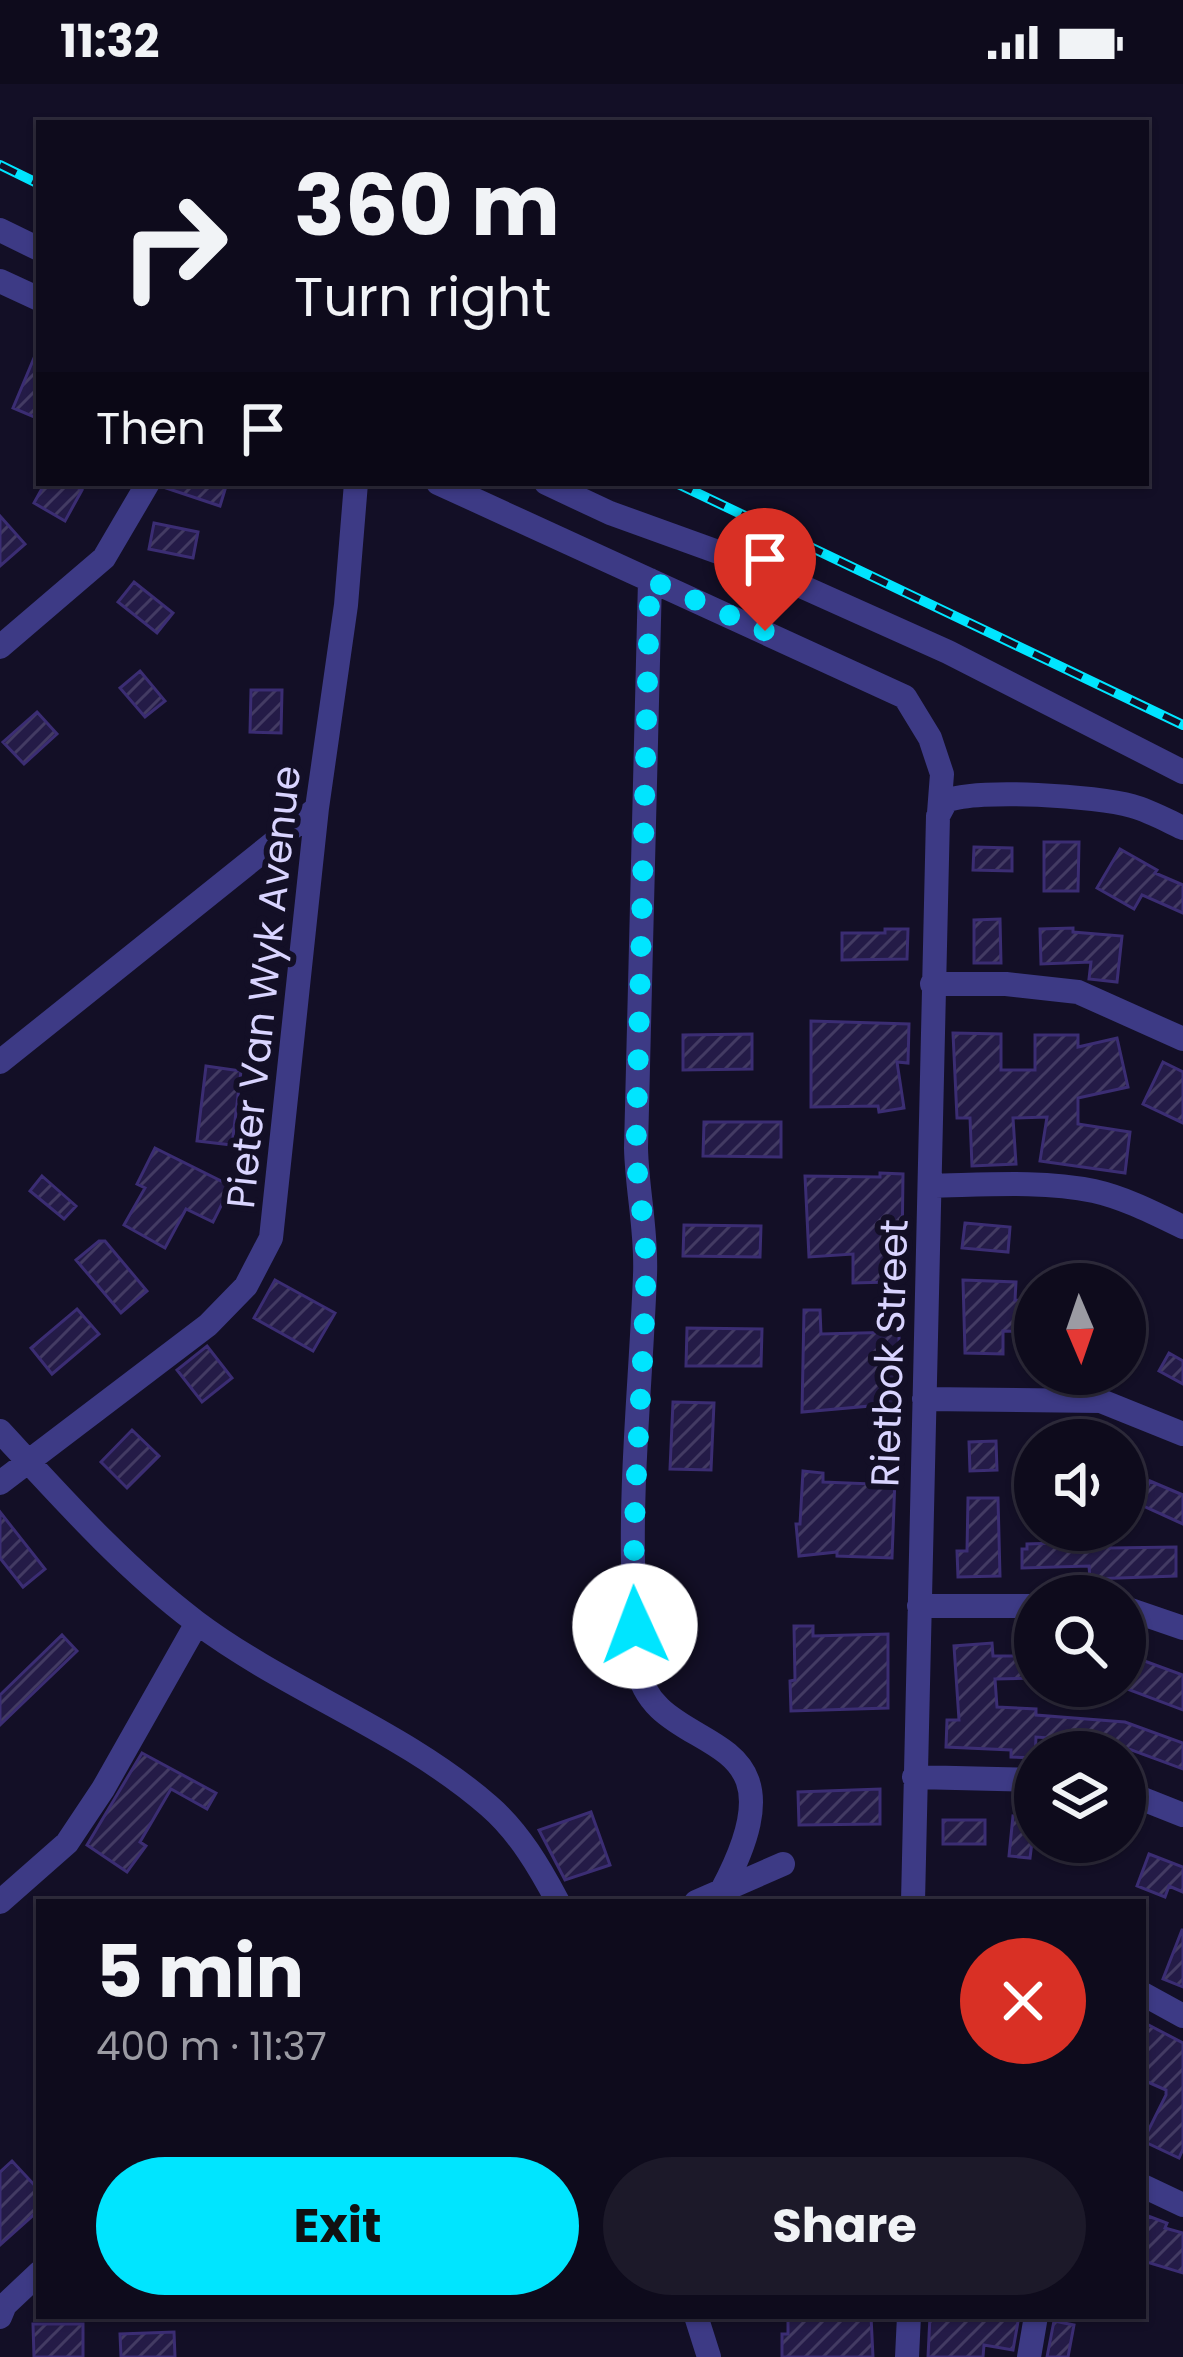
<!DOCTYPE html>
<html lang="en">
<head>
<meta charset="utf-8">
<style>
	:root { --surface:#0e0b1c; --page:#1c1929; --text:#f1f3f6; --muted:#9b9ba3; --line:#2e2b3b; --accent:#00e5ff }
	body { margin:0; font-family:Poppins,sans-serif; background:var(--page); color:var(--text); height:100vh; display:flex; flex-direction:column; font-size:45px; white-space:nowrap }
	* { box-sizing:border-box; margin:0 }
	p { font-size:39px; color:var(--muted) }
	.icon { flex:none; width:66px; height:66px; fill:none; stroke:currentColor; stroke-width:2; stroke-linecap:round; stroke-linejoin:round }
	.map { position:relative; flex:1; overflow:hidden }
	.drawer { position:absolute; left:36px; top:1815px; width:1110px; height:420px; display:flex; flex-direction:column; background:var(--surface); border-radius:0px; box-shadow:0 3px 9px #0004,0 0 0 3px var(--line) }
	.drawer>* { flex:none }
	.banner { position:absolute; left:36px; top:36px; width:1113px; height:366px; border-radius:0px; box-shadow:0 3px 9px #0004,0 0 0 3px var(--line); background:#0e0b1c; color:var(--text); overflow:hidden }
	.needle { width:78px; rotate:178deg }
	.tools { position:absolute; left:1014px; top:1179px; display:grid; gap:24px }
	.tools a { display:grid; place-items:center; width:132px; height:132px; border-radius:50%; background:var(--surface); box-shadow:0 3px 9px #0004,0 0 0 3px var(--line); font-size:60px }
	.pin { position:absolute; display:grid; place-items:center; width:102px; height:102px; color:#fff; margin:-123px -51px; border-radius:50% 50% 50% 0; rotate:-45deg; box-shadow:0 0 12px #0007 }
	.pin .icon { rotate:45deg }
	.me { position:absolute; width:132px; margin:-66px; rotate:358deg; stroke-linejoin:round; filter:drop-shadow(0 0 9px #0008) }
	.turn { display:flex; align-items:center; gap:42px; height:252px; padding:0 60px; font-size:54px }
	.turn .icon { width:156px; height:156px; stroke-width:2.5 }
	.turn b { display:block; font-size:84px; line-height:102px }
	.then { display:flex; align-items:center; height:114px; padding:0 60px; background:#0003; gap:24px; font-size:45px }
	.round { display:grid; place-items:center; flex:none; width:126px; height:126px; border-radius:63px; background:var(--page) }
	.overview { display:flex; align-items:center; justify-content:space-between; height:204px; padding:0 60px }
	h1 { font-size:72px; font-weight:700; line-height:90px }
	.primary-button { display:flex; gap:24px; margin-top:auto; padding:24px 60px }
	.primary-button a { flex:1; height:138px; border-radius:72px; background:var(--accent); color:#111; font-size:48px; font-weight:700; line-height:138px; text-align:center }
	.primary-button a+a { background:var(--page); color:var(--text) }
	.status { display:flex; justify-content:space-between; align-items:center; height:84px; padding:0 60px; background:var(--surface); direction:ltr }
	.status svg { height:33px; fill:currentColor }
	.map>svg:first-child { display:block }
</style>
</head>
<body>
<div class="status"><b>11:32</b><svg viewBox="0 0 49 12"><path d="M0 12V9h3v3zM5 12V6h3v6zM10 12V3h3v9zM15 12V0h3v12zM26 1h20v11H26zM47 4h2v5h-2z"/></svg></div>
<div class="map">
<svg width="1183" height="2273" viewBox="0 0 1183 2273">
	<defs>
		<pattern id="building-hatch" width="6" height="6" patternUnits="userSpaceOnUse" patternTransform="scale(3)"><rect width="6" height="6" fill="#241b47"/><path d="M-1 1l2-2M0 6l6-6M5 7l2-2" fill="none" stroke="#433b63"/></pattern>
	</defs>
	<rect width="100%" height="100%" fill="#130f26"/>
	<path fill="url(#building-hatch)" stroke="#3b2d73" stroke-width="3" d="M39,262V335L13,324Z
		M45,399H69L82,406L65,437L34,419Z
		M164,399H227L220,422L163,403Z
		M0,432L25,460L0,482Z
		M154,439L198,448L193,474L149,465Z
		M134,498L173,529L157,549L118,518Z
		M140,587L165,617L145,633L120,604Z
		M251,606H282L281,649L250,648Z
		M37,628L57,650L24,680L3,658Z
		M1044,758H1079L1078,807H1044Z
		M974,763L1012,764V787L973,786Z
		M1120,765L1157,786L1155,789L1183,801V829L1142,811L1134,825L1097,804Z
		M1000,835L1001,879H974V836Z
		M1073,844V848L1122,852L1117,898L1089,895L1091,878L1041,880L1040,845Z
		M885,845H908L907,875L842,876V849H885Z
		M811,937L909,940L908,979L897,978L904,1024L879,1028L878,1022L811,1023Z
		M953,949L1001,950V986H1035V951H1078V963L1117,954L1128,1003L1078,1014V1040L1130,1048L1125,1089L1040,1077L1047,1033L1013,1034L1016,1080L972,1082L970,1034H957Z
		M752,950V985L683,986V951Z
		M1163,978L1183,988V1039L1143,1020Z
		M206,982L241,987L232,1061L197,1057Z
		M704,1038H781V1073L703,1072Z
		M155,1064L231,1102L213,1138L186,1125L165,1164L124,1141L145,1104L137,1100Z
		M880,1089L903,1090L902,1168L889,1169V1198L853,1199V1170L809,1173L805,1092L880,1093Z
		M42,1092L76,1122L64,1135L30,1107Z
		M965,1139L1010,1143L1008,1168L962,1164Z
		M684,1141L761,1142L760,1173L683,1172Z
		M99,1157H105L147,1207L121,1229L76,1176Z
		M275,1196L335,1229L313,1267L254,1234Z
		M963,1196L1016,1198L1015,1216L1035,1217V1248L1003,1247V1270L965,1269Z
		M77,1225L99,1250L52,1290L31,1264Z
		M804,1226H820L821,1250L899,1248V1343L872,1344L871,1322L802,1328Z
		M687,1244L762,1245L761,1282H686Z
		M207,1262L232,1294L202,1318L177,1286Z
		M1169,1269L1183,1277V1300L1159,1287Z
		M673,1318L714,1319L711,1386L670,1385Z
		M132,1346L159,1372L127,1404L101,1378Z
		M996,1357L997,1386L970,1387L969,1358Z
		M803,1387L823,1389V1398L872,1400V1395L895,1394L892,1474L837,1472V1468L799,1472L796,1440H800Z
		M1150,1397L1183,1411V1440L1139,1420Z
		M968,1414H998L1000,1492L958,1493L957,1467H967Z
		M0,1428L45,1485L23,1503L0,1474Z
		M1110,1450V1464L1176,1463V1492L1090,1495L1089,1482L1022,1484V1465H1027V1460L1088,1458V1452Z
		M794,1542H813V1552L888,1550V1624L791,1627L790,1597L795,1596Z
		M62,1551L77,1567L0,1641V1611Z
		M992,1559L993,1572H1035V1594L995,1595L997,1623L1036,1625V1631L1125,1638L1183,1659V1685L1110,1658L1036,1653L1035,1674L1011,1673V1666L946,1663L947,1636H959L954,1562Z
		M1139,1575L1183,1591V1626L1127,1605Z
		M142,1669L216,1709L207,1725L171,1705L140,1758L146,1762L127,1788L87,1761Z
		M880,1705V1740L799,1741L798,1708Z
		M591,1728L610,1781L565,1796L539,1746Z
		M1013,1732L1035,1734L1030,1774L1009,1772Z
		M943,1736H985V1760H943Z
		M1059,1758H1108L1102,1776Z
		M1149,1770L1183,1783V1808L1169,1802L1165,1813L1137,1802Z
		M1182,1846H1183V1903L1163,1895Z
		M1143,1938L1183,1959V2065L1179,2074L1143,2057L1166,2011V2006L1143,1996Z
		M12,2077L39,2106V2126L0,2161V2088Z
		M1148,2132L1167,2139L1165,2144L1183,2149V2189L1143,2177V2146Z
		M788,2232H871L873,2273H782V2250H788Z
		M930,2232H1019L1013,2266L984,2261L983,2273H928Z
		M1054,2237L1074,2241L1068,2273H1047Z
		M33,2240H83V2273H34Z
		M174,2248L175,2273H121L120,2250Z"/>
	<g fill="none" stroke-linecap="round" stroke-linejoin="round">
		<path stroke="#3d3a85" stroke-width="24" d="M0,146L39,165
			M0,197L39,215
			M438,399L905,613L930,654L942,690L939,729
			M546,399L610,429L754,481L948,568L1183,688
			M650,496L636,1064C637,1107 647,1147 645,1191C641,1297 629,1403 634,1509C635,1532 634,1558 637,1581C653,1680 816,1630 722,1806
			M0,563L104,474L148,399
			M932,900H1006L1078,908L1183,955
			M0,978L317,724
			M930,1102C983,1101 1041,1096 1094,1107C1125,1114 1154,1129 1183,1143
			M924,1315L1101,1317L1183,1350
			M0,1347C61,1413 123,1483 196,1538C288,1607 402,1646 489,1722C519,1748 540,1784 558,1818
			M0,1399L208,1241L246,1202L271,1154L317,724L346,521L356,399
			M919,1522H1035
			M1125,1524L1183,1544
			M914,1693L1035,1696
			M1125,1708L1183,1731
			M0,1818L67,1759L103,1705L197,1539
			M696,1818L783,1780
			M913,1818L938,732L946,717C978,704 1097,712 1132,722C1150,727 1166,736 1183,744
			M1143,1910L1183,1932
			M1143,2102L1183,2121
			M696,2232L709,2273
			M0,2233L5,2221L39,2189
			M907,2273L909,2232
			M1029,2273L1036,2232"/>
		<g stroke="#00e5ff" stroke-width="10">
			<path id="rail" d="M0,81L39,100
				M676,399L1183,641"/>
		</g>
		<use href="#rail" stroke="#130f26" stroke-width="6" stroke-dasharray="18" stroke-linecap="butt"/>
	</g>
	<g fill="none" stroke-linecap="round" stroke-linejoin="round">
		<path stroke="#00e5ff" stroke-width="21" stroke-dasharray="0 37.8" d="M635,1542C630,1421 644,1303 646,1183C646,1142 637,1104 636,1064L650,496L765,547"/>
	</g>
	<g text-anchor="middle" stroke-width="12" stroke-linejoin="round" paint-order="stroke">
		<g font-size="39" fill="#d9d4ff" stroke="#130f26">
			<text transform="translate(263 903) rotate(-84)" y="14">Pieter Van Wyk Avenue</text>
			<text transform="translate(889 1269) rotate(-88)" y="14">Rietbok Street</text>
		</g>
	</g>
</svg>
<div class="tools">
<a><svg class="needle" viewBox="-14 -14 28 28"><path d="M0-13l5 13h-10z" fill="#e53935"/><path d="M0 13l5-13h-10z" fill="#9b9ba3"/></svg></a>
<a><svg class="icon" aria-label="sound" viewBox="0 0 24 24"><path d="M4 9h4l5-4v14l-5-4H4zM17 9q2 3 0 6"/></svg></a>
<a><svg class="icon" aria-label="search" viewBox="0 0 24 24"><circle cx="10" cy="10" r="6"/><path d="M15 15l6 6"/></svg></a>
<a><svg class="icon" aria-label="layers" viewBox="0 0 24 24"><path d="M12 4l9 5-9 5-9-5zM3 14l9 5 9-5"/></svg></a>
</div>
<div class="pin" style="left:765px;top:547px;background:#d93025"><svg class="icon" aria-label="arrive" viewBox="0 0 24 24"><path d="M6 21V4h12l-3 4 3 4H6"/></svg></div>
<svg class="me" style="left:635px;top:1542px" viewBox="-20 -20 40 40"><circle r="19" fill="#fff"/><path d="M0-13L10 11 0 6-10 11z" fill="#00e5ff"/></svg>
<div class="banner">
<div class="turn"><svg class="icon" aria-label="right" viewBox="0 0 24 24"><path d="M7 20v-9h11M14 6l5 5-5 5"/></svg><div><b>360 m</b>Turn right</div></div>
<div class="then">Then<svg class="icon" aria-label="arrive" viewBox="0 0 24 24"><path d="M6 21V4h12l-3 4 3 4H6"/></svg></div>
</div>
<section class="drawer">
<div class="overview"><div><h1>5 min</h1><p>400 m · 11:37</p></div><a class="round" style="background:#d93025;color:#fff"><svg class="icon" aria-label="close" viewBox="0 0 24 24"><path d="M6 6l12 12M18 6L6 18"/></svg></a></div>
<div class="primary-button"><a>Exit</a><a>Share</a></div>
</section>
</div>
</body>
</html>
